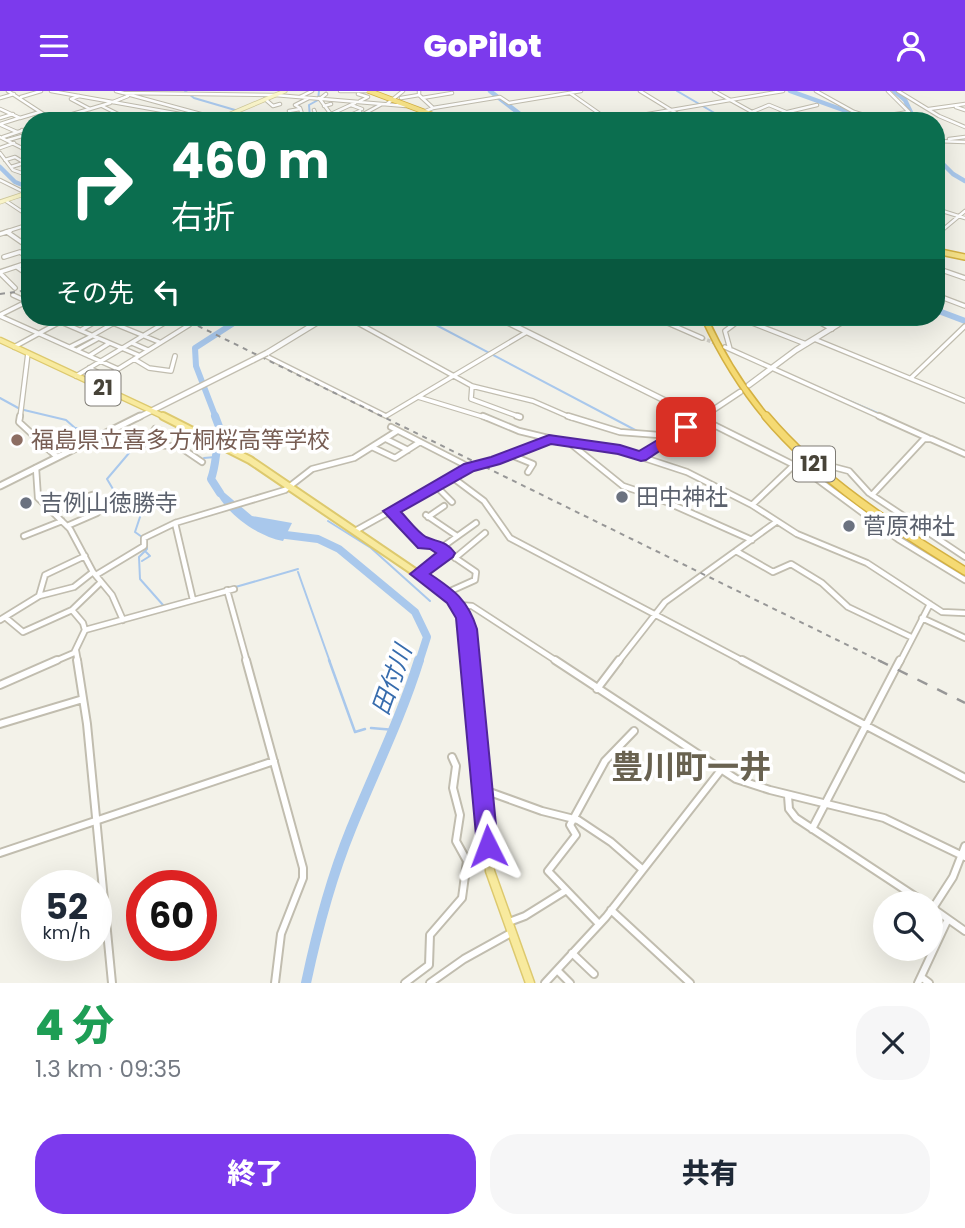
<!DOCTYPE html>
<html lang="ja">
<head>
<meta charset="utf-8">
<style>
	:root { --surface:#fff; --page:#f6f6f7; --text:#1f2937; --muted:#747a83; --accent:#7c3aed }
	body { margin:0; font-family:Poppins,"Noto Sans JP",sans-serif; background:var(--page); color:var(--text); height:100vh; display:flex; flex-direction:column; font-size:26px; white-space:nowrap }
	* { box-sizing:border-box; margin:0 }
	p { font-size:23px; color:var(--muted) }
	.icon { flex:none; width:38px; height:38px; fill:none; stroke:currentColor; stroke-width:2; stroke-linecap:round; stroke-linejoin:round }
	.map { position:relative; height:892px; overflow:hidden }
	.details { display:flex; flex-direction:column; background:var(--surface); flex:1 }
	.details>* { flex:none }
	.hud { position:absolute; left:21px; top:21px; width:924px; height:214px; border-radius:28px; box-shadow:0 7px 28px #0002; background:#0b6e4f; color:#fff; overflow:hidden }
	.tools { position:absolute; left:873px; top:800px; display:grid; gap:14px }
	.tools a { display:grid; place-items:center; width:70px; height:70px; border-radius:50%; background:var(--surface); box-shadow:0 7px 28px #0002; font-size:35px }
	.speed { position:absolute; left:21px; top:779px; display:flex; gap:14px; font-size:35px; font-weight:700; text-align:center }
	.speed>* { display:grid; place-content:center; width:91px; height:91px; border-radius:50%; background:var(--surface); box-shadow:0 7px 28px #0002; line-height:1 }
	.speed small { font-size:18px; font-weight:400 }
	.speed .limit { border:10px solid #d22; background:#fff; color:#111 }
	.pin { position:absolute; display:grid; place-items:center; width:60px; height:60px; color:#fff; margin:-30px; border-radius:14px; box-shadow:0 4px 10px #0006 }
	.me { position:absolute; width:77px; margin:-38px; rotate:357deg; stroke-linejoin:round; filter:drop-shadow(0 0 5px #0008) }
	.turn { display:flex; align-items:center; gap:24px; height:147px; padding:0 35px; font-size:32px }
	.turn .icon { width:91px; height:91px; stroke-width:2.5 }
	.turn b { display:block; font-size:49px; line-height:60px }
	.then { display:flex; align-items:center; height:66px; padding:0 35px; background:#0003; gap:14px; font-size:26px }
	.round { display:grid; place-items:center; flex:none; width:74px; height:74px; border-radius:28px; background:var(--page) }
	.headline { display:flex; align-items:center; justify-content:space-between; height:119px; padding:0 35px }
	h1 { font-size:42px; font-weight:800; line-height:52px; color:#1e9e55 }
	.cta { display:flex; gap:14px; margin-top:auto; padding:14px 35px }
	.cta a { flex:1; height:80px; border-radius:28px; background:var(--accent); color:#fff; font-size:28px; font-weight:800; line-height:80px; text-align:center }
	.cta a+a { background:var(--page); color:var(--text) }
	header { display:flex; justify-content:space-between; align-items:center; height:91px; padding:0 35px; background:var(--accent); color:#fff; font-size:32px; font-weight:800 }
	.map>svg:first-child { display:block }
</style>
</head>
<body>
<header><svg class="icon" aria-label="menu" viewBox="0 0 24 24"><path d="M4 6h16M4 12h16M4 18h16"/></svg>GoPilot<svg class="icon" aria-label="person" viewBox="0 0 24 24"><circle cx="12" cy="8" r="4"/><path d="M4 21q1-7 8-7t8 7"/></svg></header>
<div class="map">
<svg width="965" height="892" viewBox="0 0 965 892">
	<rect width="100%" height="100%" fill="#f3f2e9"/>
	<path fill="#a9c8ec" d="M213,392L252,425L292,432L283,450C257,446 219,418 213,392Z"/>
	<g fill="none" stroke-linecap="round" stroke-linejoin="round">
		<path stroke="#a9c8ec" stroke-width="2" d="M185,0L194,7L235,19
			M677,0L718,24L735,28L733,30
			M240,21L258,30
			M310,27L309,14L318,9L319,0
			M421,226L639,341L674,342
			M840,306L880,323
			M0,307L20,318
			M24,319L66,329L75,337H93L102,342
			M135,355L107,388L120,410L141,423L135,441L142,446
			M955,356L965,361
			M204,367L215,366
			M328,430L371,457L430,510
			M146,449L147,458L139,466L140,488L163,514
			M142,470L150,465L146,461
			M298,481L330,571
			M232,497L298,478"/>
		<path stroke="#a9c8ec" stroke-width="2.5" d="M329,569L355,641L365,638
			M371,637L395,639"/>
		<path stroke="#a9c8ec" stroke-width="4.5" d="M490,0L529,30
			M790,0L874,30
			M894,0L905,9L915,30
			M936,66L953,83L965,90
			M0,76L15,91L30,97"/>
		<path stroke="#a9c8ec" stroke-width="6" d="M936,219L965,230
			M216,327L196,275L195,257L243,226"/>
		<path stroke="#a9c8ec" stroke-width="8" d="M215,325L221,341C215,357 217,372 211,388L220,402
			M278,443L318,448L339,458L415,521L427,546L419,571"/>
		<path stroke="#a9c8ec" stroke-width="10" d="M306,892C317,840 331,787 351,738C374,681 401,627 419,569"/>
		<path stroke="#d1cfc6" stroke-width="3.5" stroke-dasharray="3.5 2" stroke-linecap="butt" d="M702,247L725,256"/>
		<g stroke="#c1bdaf" stroke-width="4.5">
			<path id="minor-far3" d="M8,0L54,30
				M116,0L219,28
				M340,0H370
				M419,0V4L432,16
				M640,0L689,30
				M714,0L752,21L769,14L786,21
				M816,0L854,21L884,30
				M898,0L939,25L965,36
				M123,2L275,4L406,15
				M570,2L610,30
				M358,3L368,6L360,10
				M79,5L71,8L90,18
				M21,6L41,0
				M300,6L312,0
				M0,7L14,3
				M309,7L295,14L300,17L304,29L317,28
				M319,7L330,22
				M321,7L326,3
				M401,7L419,4
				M422,7L452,2
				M265,8L273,15L280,13
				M113,11L128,5
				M387,13L403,0
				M351,14L362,18
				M102,15L132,30
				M324,15L331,13
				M956,16L965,19
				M0,18L20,27L40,21
				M929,18L965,13
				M360,20L353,23L368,30
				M159,25L168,30
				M358,26L382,13
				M877,26L909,21L888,0
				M0,27L13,23
				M312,28L316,24L314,19
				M530,29L557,27
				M293,30L289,20L300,18
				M316,30L355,12
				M376,30L383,27
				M401,30L433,17L500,6L509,12L581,0
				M765,30L775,24L817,14
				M0,33L19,27
				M1,34L17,41
				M22,39L30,44
				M949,48L965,46
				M8,49L22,45
				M936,50L965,51
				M0,57L14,52
				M0,62L13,79L30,85
				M5,69L15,66L30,75
				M11,76L30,70
				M0,89L30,104
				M6,110L30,126
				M936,118L965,127
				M5,141L30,133
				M940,141L965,120"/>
		</g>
		<g stroke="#c1bdaf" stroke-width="6">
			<path id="minor-far2" d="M7,141L30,157
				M0,143L10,140
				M936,146L941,140
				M4,166L20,161L29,167
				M17,176L30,185
				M936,177L965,187
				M0,181L30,171
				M0,182L15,197
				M13,204L26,210
				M936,204L965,215
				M0,224L30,209
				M0,225L118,278
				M49,226L138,264
				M98,226L159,251
				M208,226L213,229L221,226
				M261,226L259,227L274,231
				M347,226L472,295L533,310L572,327
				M654,226L702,247
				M737,226L806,253
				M810,226L832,238
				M81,239L102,227
				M93,244L114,232
				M814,248L965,310
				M132,252L148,259
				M14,256L69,226
				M70,256L92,245
				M725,256L883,327
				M730,258L725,240L741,228
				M77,259L97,248
				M264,264L386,325L527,241
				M89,265L108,253
				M134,268L149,277L171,280L175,265
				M89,277L105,285
				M76,285L166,231L153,226
				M911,287L965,235
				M94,293L189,234
				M472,295L471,308L520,326
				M418,306L487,327
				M20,327L28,262"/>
		</g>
		<g stroke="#c1bdaf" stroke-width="8">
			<path id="minor-far1" d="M20,325L19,331L57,366
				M483,325L519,340L573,353L620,359L687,381L752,414L797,443L867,472L942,521L965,522
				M517,325L520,326
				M568,325L620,341L672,345
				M879,325L928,347
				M700,327L794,374L811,376
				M391,336L469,376
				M102,344L135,352L180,356L202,371
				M386,348L408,359
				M147,352L155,338
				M571,353L623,395L653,405L752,449
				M179,355L196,341
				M374,357L395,367L420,351
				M511,364L533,373L528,381
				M830,375L849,380L869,402L965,466
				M36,377L38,407L70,438L93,481L112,504L123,529
				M802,377L898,448L965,489
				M452,386L484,410L510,447L745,571
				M436,395L452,411
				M872,404L924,348H931L965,363
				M752,414L794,374
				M54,420L92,404
				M391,420L424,453H435L476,481L475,489L446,502
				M426,424L457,445
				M428,426L444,415
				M67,435L97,422
				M355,440L470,376L495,370L549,349
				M24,445L62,430
				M441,457L476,432
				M736,460L773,481L791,473L822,492L848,516L911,546
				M455,467L485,442
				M418,483L447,462
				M96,484L144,455V447L175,432
				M227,499L247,571
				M39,505L74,496L93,481
				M193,509L175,432L285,399L312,378L354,367L397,340
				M459,514L472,515L558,571
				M72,519L83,532L85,539
				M5,526L23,541L72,519L101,491
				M922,527L965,547
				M0,529L39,505L45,484L85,465
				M85,539L234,498
				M76,560L78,571
				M53,571L74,562L85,539
				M618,571L665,511L776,431
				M900,571L930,513"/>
		</g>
		<g stroke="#c1bdaf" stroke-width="10">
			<path id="minor" d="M77,569L87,633L112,892
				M246,569L303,777V787L281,843L275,892
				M555,569L736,688L770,699L884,727L965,766
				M742,569L965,687
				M0,594L57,569
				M597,598L619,569
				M0,633L83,608
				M484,699L542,720L578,729L611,751L642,778
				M788,705L789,718L796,727L925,812
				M812,738L900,569
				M0,762L274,670
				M931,816L965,840
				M933,817L953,786L965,755
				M611,819L690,892
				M509,831L525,825L565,800
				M599,833L548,780L576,744L570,734L605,670L634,640
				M572,862L594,883
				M557,879L570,892
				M921,886L929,892
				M405,892L429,874L430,844L462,807L467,770L456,750L460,724L453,697L456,675L452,666
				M430,892L464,868L511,842
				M545,892L606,826L721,679
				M918,892L948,828"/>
		</g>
		<g stroke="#c1bdaf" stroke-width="4.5">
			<path id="tertiary-far2" d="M51,0L219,30
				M49,30L110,12
				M607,30L783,0
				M0,46L30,61
				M3,46L30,37"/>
		</g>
		<g stroke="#c1bdaf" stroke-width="7">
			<path id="tertiary-far1" d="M497,226L700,327
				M267,262L326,226
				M749,294L796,259L850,226
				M137,327L253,269
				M701,327L740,301"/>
		</g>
		<g stroke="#c1bdaf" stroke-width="9">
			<path id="tertiary" d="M696,325L700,327
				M641,366L703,325
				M0,395L140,325"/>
		</g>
		<g stroke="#d0c99b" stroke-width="5">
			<path id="secondary" d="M214,30L285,0
				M0,111L30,101"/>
		</g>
		<g stroke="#ddc96e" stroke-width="7">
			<path id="primary-far2" d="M0,249L167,327"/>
		</g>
		<g stroke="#ddc96e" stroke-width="10">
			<path id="primary-far1" d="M163,325L250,369L453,507L465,526L471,571"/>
		</g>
		<g stroke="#ddc96e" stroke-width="11">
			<path id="primary" d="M471,569L490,780L530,892"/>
		</g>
		<g stroke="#d4b143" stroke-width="6">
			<path id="trunk-far1" d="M369,0L449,30"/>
		</g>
		<g stroke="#d4b143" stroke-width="8">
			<path id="trunk" d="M936,160L965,166"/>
		</g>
		<g stroke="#d4b143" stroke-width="8">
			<path id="motorway-far1" d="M704,226C721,263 741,296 767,327"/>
		</g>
		<g stroke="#d4b143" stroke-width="10">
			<path id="motorway" d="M766,325C821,390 893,436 965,480"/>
		</g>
		<use href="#minor-far3" stroke="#fff" stroke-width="2.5"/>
		<use href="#minor-far2" stroke="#fff" stroke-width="3.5"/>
		<use href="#minor-far1" stroke="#fff" stroke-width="4.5"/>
		<use href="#minor" stroke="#fff" stroke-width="6"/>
		<use href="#tertiary-far2" stroke="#fff" stroke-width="2.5"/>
		<use href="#tertiary-far1" stroke="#fff" stroke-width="4.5"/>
		<use href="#tertiary" stroke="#fff" stroke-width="5"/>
		<use href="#secondary" stroke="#fbf6cb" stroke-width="3.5"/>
		<use href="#primary-far2" stroke="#f8ea9e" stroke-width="4.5"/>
		<use href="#primary-far1" stroke="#f8ea9e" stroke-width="6"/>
		<use href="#primary" stroke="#f8ea9e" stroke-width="8"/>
		<use href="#trunk-far1" stroke="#f6e288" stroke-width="4.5"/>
		<use href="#trunk" stroke="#f6e288" stroke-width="5"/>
		<use href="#motorway-far1" stroke="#f5da73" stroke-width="5"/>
		<use href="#motorway" stroke="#f5da73" stroke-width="7"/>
		<path stroke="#979797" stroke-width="2" stroke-dasharray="5 5" stroke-linecap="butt" d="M0,203L30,199
			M180,226L882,571"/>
		<path stroke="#979797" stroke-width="2.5" stroke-dasharray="11 11" stroke-linecap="butt" d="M878,569L965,612"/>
		<g stroke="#c1bdaf" stroke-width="7" stroke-linecap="butt">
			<path id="tertiary-bridge" d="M253,269L267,262"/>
		</g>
		<use href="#tertiary-bridge" stroke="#fff" stroke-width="4.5"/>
	</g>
	<path fill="#7c3aed" stroke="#51269a" stroke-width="2" d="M686,332L691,333V339L646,369L641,370L618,363L551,353L500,373L474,380L401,421C408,428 417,441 426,446C437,451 447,450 455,462L453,466L430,483C454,499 468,509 477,538L498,755L495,762L488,765L480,762L477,755L456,527L447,512L410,483L436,462L430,458L418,457L383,420L464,373L491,366L549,344L620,354L639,360Z"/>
	<circle fill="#8d6e63" stroke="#fff" stroke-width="2.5" cx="17" cy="349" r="7"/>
	<g fill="#6b7280" stroke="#fff" stroke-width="2.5">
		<circle cx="622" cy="406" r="7"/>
		<circle cx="26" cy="412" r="7"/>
		<circle cx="849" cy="435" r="7"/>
	</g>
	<g text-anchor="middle" stroke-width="7" stroke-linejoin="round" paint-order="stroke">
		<g fill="#fff" stroke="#7e7b74" stroke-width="2">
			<rect x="85.5" y="279.5" width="35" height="35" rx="5"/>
			<rect x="793" y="355.5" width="42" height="35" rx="5"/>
		</g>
		<g font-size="21" font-weight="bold" fill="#474338">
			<text x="103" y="304">21</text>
			<text x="814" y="380">121</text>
		</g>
		<g font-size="23" fill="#785e54" stroke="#fff" text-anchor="start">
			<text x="31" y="357">福島県立喜多方桐桜高等学校</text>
		</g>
		<g font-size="23" fill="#5b616d" stroke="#fff" text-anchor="start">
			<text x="636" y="414">田中神社</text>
			<text x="40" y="420">吉例山徳勝寺</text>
			<text x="863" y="443">菅原神社</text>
		</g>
		<g font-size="24" font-style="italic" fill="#376cad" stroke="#fff">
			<text transform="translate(392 589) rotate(-70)" y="8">田付川</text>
		</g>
		<g font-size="32" font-weight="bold" fill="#696250" stroke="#fff">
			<text x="691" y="687">豊川町一井</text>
		</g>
	</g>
</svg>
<div class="tools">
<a><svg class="icon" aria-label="search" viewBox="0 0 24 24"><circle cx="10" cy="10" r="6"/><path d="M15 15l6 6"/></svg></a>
</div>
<div class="speed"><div>52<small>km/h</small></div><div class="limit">60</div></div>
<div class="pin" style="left:686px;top:336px;background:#d93025"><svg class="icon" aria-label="arrive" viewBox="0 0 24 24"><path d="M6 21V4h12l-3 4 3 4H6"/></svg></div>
<svg class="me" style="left:488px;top:755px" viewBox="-20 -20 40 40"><path d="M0-17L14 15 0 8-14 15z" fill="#7c3aed" stroke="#fff" stroke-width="4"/></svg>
<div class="hud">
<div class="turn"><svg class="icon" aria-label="right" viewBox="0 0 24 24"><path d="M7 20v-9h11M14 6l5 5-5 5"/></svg><div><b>460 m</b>右折</div></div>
<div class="then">その先<svg class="icon" aria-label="left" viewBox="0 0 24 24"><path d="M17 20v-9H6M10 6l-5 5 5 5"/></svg></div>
</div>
</div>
<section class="details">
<div class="headline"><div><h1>4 分</h1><p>1.3 km · 09:35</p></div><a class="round"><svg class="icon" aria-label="close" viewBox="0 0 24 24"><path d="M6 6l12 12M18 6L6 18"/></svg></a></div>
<div class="cta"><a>終了</a><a>共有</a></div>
</section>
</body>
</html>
